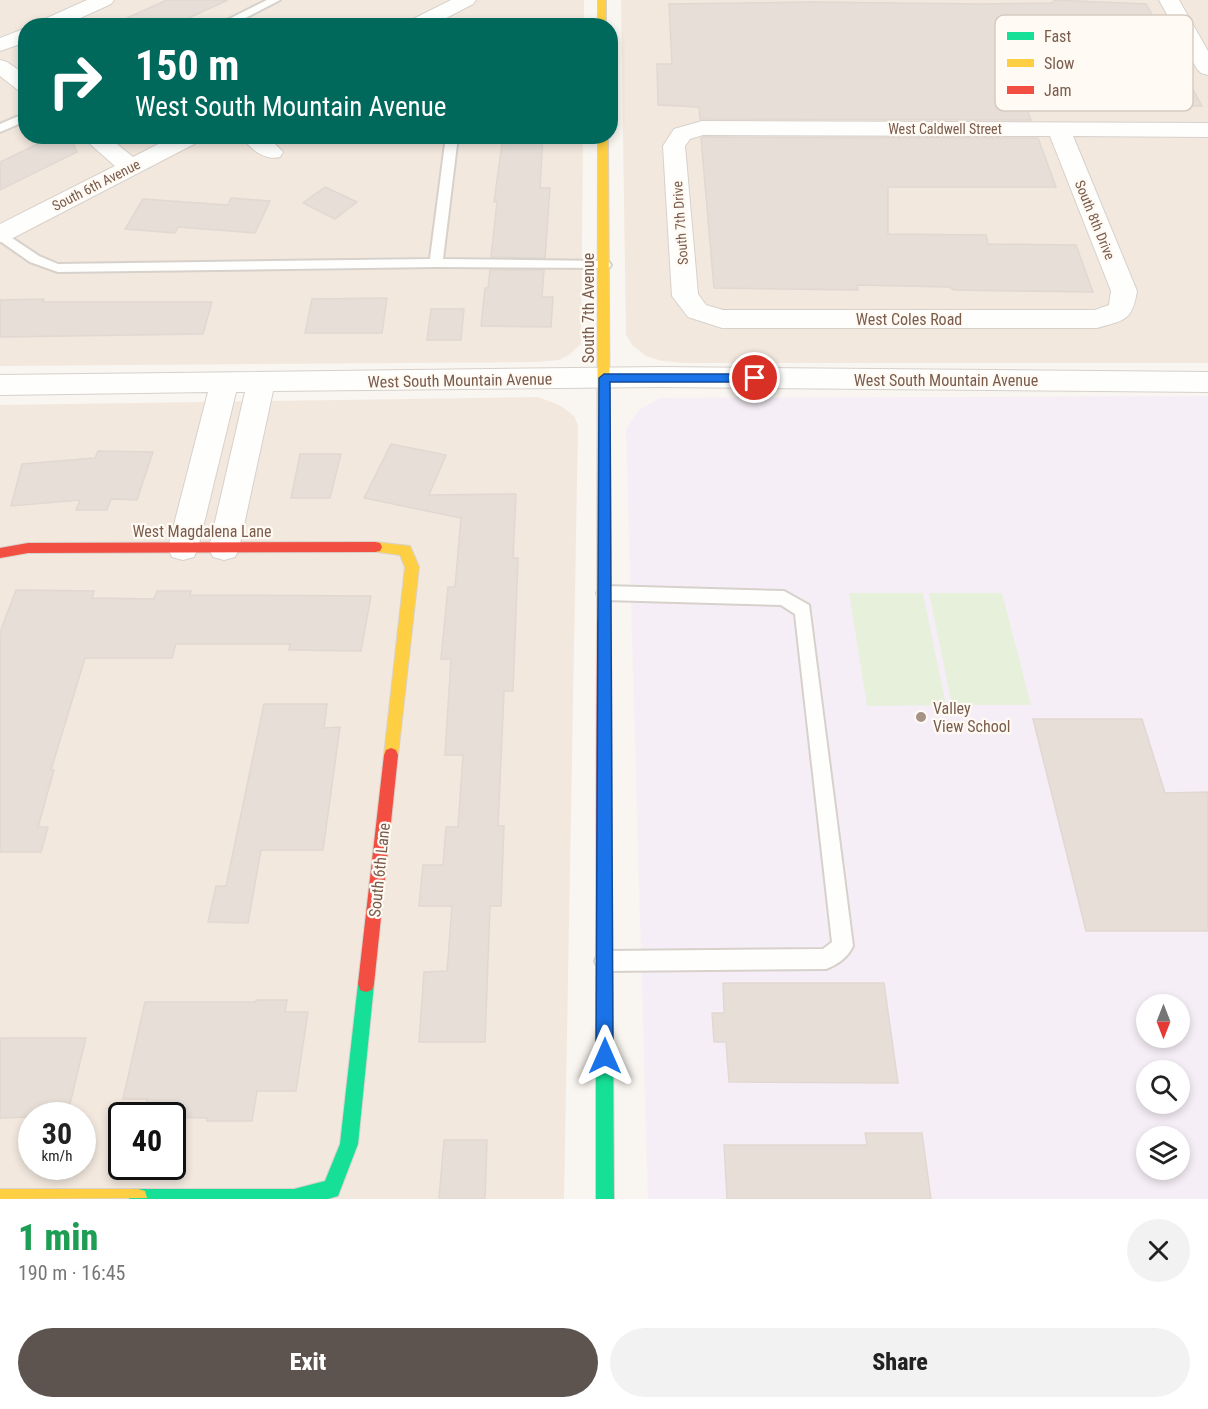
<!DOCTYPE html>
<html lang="en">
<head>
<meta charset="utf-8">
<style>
	:root { --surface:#fff; --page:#f2f2f2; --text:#222; --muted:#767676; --accent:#5d544f }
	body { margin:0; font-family:"Roboto Condensed",sans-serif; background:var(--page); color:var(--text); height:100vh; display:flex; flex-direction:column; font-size:22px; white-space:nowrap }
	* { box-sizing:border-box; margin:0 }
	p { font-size:20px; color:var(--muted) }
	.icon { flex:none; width:33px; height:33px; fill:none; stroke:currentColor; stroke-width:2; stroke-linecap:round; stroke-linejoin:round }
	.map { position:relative; height:1199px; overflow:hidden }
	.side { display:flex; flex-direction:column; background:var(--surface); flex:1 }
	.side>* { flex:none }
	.hud { position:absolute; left:18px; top:18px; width:600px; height:126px; border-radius:24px; box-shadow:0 3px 9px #0003; background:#00695c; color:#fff; overflow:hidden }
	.needle { width:39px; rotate:180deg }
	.buttons { position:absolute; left:1136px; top:994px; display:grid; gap:12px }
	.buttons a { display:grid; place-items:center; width:54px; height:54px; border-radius:50%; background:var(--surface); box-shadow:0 3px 9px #0003; font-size:30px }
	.speed { position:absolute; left:18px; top:1102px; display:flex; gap:12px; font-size:30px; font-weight:700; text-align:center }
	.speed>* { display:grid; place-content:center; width:78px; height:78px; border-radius:50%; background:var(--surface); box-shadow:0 3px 9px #0003; line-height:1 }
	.speed small { font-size:15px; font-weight:400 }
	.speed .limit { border:3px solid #111; border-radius:9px; background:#fff; color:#111 }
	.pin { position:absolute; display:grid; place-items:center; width:51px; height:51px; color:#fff; margin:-26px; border:3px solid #fff; border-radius:50%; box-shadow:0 2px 6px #0007 }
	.me { position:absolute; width:66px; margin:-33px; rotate:0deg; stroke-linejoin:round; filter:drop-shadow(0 0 4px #0008) }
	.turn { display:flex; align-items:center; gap:21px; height:126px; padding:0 18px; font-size:27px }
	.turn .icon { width:78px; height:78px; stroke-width:2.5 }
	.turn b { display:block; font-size:42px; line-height:51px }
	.round { display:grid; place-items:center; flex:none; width:63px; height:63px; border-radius:32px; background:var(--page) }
	.head { display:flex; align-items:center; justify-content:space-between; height:102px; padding:0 18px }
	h1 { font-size:36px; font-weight:800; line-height:45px; color:#1e9e55 }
	.action { display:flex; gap:12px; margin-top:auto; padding:12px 18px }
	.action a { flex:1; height:69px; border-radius:36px; background:var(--accent); color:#fff; font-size:24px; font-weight:800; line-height:69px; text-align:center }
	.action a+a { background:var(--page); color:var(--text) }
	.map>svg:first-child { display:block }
</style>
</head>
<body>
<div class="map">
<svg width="1208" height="1199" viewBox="0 0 1208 1199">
	<rect width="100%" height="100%" fill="#f9f5f0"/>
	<path fill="#f2e8de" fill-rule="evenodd" d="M0,0H584V26H26V136L583,137L581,344L569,355L559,360L537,362L0,366Z
		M621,0H1208V363H685L662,361L646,356L633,346L626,335Z
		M538,397L561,406L574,416L578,425L564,1199H0V405ZM32,1116H82V1167H32ZM122,1116H172V1167H122Z"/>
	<path fill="#f6eef6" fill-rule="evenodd" d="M1208,396V1199H648L626,429L639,410L660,398ZM1146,1005H1179V1038H1146ZM1146,1071H1179V1104H1146ZM1146,1137H1179V1170H1146Z"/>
	<path fill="#e7f0db" d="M849,593H923L946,705L867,706Z
		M929,593H1002L1031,705H952Z"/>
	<path fill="#e6ded7" stroke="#e2d8d2" stroke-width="1.5" d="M167,0H228L171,26H109Z
		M1054,0L1146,4L1202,106H1188L1189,109L1026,107L1031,120L700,119L699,107L658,105L657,64H672L669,4L811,2L980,4L1051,3L1054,2Z
		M54,136H70L77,152L0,190V162Z
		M503,136H543L540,188H550L545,258L491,257L497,202H494Z
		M703,137L1038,138L1056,187H888V234L986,235L988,244L1076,245L1093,292L954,290L949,287L857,285L858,290L714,288L701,138Z
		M325,187L357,202L335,219L303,203Z
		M231,198L270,201L255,233L178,227L175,233L125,229L143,199L228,205Z
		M490,270H544L542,297H553L551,327L481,326L485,288H488Z
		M387,298L382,333H305L312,299Z
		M44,299L43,302H212L203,334L0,337V300Z
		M431,309H464L461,340H427Z
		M391,444L446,455L429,495L516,494L513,558H518L513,691H504L498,826H504L501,906H490L485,1042H419L424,972L447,971L452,906H419L423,865H443L446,827H458L463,755H445L451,659H441L448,587H455L461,518L364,498Z
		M98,451L153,452L137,500L111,499L107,510H76L80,500L11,506L22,464L95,458Z
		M300,454H341L330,498H291Z
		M16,590L94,591L92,598L154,599L157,591H191L190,595L371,596L361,651L289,650L290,644H176L172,658H85L51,770H54L38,827H48L41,852H0V632Z
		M264,704H327L324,728L340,727L323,850H261L248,923L208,922L216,886H226Z
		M1033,719H1142L1165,793L1208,792V931H1086Z
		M723,983H884L898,1083L729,1082L726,1042H714L712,1013H724Z
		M256,1000H287L285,1012H308L296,1091H257L252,1121H207V1118L144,1116L147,1099H123L145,1002H256Z
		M0,1038H86L67,1116L0,1118Z
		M865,1133H922L931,1199H727L724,1145H867Z
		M444,1140H487L485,1199H439Z"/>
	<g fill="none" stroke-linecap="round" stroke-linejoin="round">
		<g stroke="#d7d1cb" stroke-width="4">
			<path id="lane" d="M267,0H280L230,26H215Z
				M26,113V121L0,132V124Z
				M446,136H458L443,259L604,261L609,262L611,265L609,268L436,267L58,272L30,262L0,241V230L39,256L58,264L430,259Z
				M605,586L784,591L809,605L853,946C848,957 837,965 826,969L605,971L598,968L595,961L598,954L605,951L823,949L832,942L795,614L781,605L605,600L599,598L597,593L599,588Z"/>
		</g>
		<g stroke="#d7d1cb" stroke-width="2">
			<path id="street" d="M87,0H114L111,4L63,26H35L38,22Z
				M451,0H476L473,4L431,26H404L407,22Z
				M1159,0H1179L1208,51V75L1201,73L1197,69Z
				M26,28V42L0,51V38Z
				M0,60L7,62L26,75V91L18,90L0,76Z
				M702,121L1208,123V137L1073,136L1137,291C1132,321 1125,320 1097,328H722L688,317L672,296L663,146L674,129ZM703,135L1050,136L1111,291L1109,305L1095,310H723L706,305L698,294L685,146L690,139Z
				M81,136H107L133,157L174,136H203L200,141L9,240L0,242V224L115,166Z
				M241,136H267L283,152L280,157C265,161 250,149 241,136Z
				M659,367L1208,372V392L659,387L273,391L239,548L235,557L224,560L213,557L209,548L245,392H236L198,548L194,557L183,560L172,557L168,548L208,392L0,395V375Z"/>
		</g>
		<g stroke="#d9d2cb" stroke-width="2">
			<path id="fast" d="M604,871L610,874L612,879L614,1199H596V879L598,874Z
				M366,976L372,978L374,984L358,1144L338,1196L328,1199H129L131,1191L138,1189H294L325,1181L340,1144L358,984L360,978Z"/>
		</g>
		<g stroke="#d9d2cb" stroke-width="2">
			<path id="slow" d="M598,0H606V26H598Z
				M598,136H608L611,622L609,626H599L597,622Z
				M375,542L410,546L419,567L398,755L396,760L391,762L386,760L384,755L405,567L400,555L370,551L368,547L370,543Z
				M0,1189H138L145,1191L147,1198L0,1199Z"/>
		</g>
		<g stroke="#d9d2cb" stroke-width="2">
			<path id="jam" d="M375,542L380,543L382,547L380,551L375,552L28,553L0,558V548L28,543Z
				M604,616L609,618L611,622L612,879L610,884L604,887L598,884L596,879L597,622L599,618Z
				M391,748L396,750L398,755L374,984L372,990L366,992L360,990L358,984L384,755L386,750Z"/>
		</g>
		<use href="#lane" fill="#fefefd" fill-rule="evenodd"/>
		<use href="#street" fill="#fefefd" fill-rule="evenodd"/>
		<use href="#fast" fill="#16e098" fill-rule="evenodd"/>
		<use href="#slow" fill="#ffcf43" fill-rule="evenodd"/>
		<use href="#jam" fill="#f24e42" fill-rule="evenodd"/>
	</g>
	<path fill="#1a73e8" stroke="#114b97" stroke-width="1.5" d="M604,374H755L761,378L755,382H610L613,1056L611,1062L605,1065L598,1062L596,1056L599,378Z"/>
	<circle fill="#a69286" stroke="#fffaf3" stroke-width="2" cx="921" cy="717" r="6"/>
	<g text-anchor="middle" stroke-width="4.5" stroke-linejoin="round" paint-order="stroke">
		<g font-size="14" fill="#7a5c4d" stroke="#fffaf3">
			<text x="945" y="134">West Caldwell Street</text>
			<text transform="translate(96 185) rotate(-27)" y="5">South 6th Avenue</text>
			<text transform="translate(1095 220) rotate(68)" y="5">South 8th Drive</text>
			<text transform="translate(680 223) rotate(-94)" y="5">South 7th Drive</text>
		</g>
		<g font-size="16" fill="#7a5c4d" stroke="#fffaf3">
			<text transform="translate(588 308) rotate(-90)" y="6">South 7th Avenue</text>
			<text x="909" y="325">West Coles Road</text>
			<text transform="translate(460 380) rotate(-1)" y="6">West South Mountain Avenue</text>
			<text x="946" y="386">West South Mountain Avenue</text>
			<text x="202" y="537">West Magdalena Lane</text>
			<text transform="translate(379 870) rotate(-84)" y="6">South 6th Lane</text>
		</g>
		<g font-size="16" fill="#7a5c4d" stroke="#fffaf3" text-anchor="start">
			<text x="933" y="714">Valley<tspan x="933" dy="18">View School</tspan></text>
		</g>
	</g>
	<rect x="995" y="15" width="198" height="96" rx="9" fill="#fffaf3" stroke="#d7cbc1" stroke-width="1.5"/>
	<rect x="1007" y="32" width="27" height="8" fill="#16e098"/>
	<rect x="1007" y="59" width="27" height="8" fill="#ffcf43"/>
	<rect x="1007" y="86" width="27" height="8" fill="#f24e42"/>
	<g font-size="16" fill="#7a5c4d">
		<text x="1044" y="42">Fast</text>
		<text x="1044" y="69">Slow</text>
		<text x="1044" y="96">Jam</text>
	</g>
</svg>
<div class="buttons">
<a><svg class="needle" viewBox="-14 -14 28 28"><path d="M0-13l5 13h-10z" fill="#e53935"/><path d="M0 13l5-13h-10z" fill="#767676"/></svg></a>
<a><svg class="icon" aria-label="search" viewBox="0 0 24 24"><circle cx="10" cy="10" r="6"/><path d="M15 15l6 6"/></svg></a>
<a><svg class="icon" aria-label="layers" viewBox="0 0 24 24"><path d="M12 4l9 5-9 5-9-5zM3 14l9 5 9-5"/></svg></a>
</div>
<div class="speed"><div>30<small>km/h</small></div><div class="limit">40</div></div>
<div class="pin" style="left:755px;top:378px;background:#d93025"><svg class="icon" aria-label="arrive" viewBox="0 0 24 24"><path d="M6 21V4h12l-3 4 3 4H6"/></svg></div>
<svg class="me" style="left:605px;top:1056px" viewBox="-20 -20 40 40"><path d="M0-17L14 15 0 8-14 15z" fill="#1a73e8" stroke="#fff" stroke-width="4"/></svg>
<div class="hud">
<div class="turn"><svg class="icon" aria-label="right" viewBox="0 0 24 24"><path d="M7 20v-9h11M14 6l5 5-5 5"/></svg><div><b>150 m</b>West South Mountain Avenue</div></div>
</div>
</div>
<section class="side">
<div class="head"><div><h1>1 min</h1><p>190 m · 16:45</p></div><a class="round"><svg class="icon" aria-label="close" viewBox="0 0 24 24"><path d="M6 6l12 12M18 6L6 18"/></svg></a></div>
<div class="action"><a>Exit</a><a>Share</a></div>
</section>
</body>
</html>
